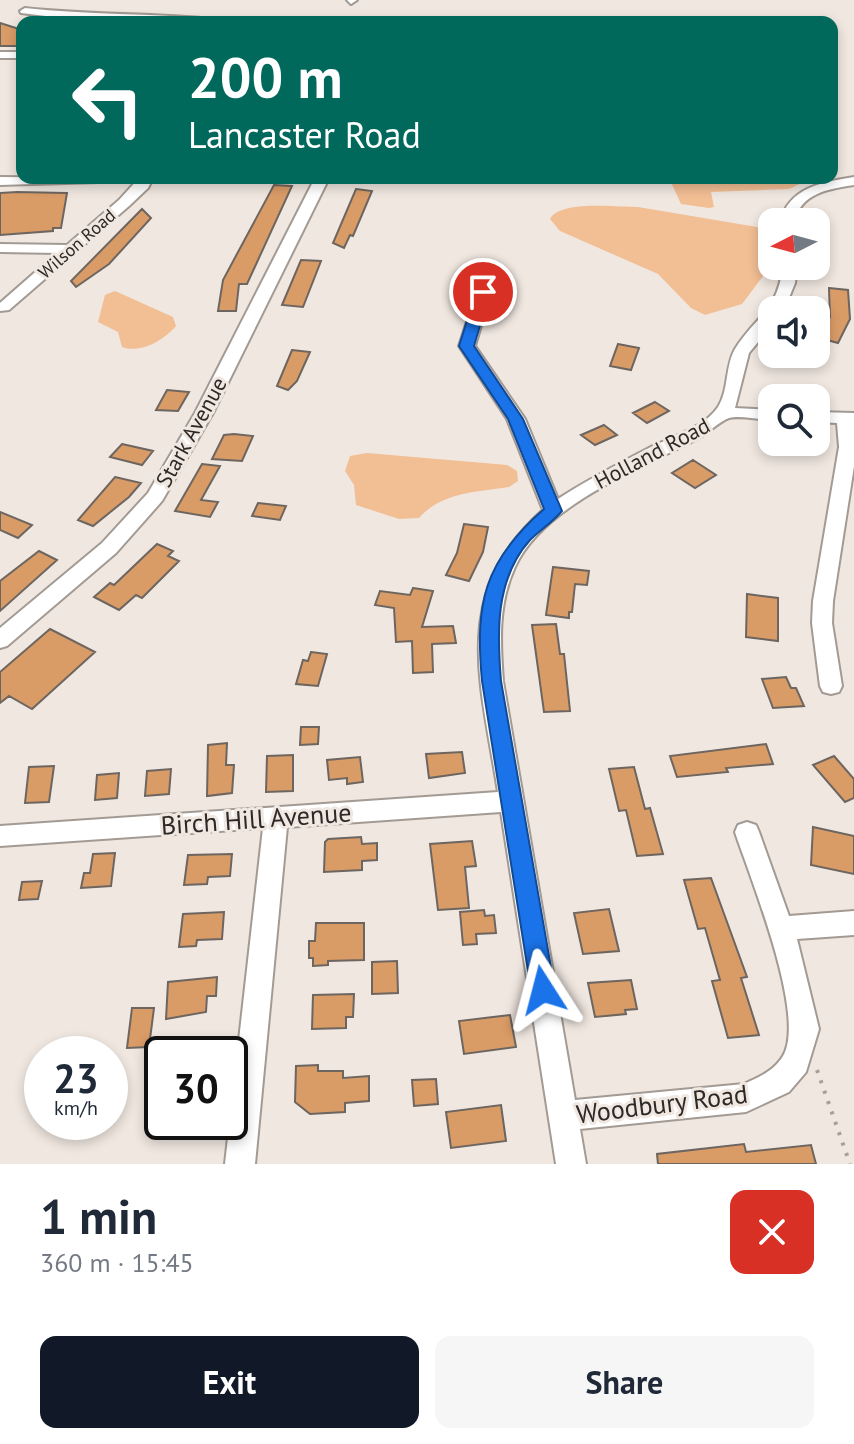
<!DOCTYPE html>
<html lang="en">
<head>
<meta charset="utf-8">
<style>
	:root { --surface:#fff; --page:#f6f6f7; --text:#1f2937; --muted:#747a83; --accent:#111827 }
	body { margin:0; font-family:"PT Sans",sans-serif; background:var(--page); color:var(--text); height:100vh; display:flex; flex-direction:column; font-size:30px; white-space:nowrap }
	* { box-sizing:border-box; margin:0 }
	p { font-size:26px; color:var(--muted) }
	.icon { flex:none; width:44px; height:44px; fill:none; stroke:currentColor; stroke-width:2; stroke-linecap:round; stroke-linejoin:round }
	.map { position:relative; height:1164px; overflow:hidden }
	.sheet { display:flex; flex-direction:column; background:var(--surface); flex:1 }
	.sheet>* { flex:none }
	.guide { position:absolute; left:16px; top:16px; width:822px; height:168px; border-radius:16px; box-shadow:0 4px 12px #0003; background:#00695c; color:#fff; overflow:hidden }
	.needle { width:52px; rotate:264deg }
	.fabs { position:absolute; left:758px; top:208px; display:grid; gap:16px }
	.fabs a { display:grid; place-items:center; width:72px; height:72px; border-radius:16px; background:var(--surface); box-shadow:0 4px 12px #0003; font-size:40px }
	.speed { position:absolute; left:24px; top:1036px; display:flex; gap:16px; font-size:40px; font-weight:700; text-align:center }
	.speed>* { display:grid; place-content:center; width:104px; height:104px; border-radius:50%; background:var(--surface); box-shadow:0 4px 12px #0003; line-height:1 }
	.speed small { font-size:20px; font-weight:400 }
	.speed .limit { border:4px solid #111; border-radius:12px; background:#fff; color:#111 }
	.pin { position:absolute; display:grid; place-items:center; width:68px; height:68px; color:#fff; margin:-34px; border:4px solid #fff; border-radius:50%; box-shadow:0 2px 8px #0007 }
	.me { position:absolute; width:88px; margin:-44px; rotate:351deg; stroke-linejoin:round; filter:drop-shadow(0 0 6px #0008) }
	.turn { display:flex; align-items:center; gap:28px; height:168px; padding:0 40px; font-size:36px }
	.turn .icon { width:104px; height:104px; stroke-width:2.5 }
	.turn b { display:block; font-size:56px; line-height:68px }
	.round { display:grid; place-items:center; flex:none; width:84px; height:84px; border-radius:16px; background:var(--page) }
	.summary { display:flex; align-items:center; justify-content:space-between; height:136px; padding:0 40px }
	h1 { font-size:48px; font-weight:800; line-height:60px }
	.button { display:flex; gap:16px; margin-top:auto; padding:16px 40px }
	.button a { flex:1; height:92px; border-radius:16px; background:var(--accent); color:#fff; font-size:32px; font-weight:800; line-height:92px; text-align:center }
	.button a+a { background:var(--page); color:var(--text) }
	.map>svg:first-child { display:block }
</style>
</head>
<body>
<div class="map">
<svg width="854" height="1164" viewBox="0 0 854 1164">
	<rect width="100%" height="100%" fill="#f0e7e0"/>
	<path fill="#f2be94" d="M669,178H803L802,183L789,189L711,192L714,207L709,208L681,204Z
		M638,207L757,227L765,236L769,268L742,304L705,315L691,308L658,274L560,231L550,219C560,200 617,207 638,207Z
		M115,291L173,317L176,326C164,340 141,354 122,347L118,332L98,322L105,295Z
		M367,453L507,465L517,471L518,481L509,487C477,492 442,492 419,518L399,519L356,505L354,485L345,471L350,456Z"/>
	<path fill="#da9c67" stroke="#6d6560" stroke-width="2" d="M0,23L22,30L17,46H0Z
		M274,185L292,186L247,284H239L236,311H218L223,280Z
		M356,189L372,191L353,236L350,235L344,248L333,243Z
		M17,192L67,193L61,228H53V231L0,235V193Z
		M142,209L151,218L109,264L76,287L71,281Z
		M301,260L321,261L303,307L282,305Z
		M829,288L848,290L850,319L838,343L820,338L830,317Z
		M618,344L639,348L631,370L610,366Z
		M292,350L310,352L297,381L288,390L277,386Z
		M167,390L189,392L178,411L156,410Z
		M655,402L669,411L647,423L633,413Z
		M604,425L617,435L595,445L581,435Z
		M234,434L253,436L242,461L212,459L224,435Z
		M122,444L153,451L142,465L110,457Z
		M693,460L716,475L695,488L672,473Z
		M202,464L220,466L201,500L218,502L210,517L175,511Z
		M115,477L141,483L129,497L93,526L78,520Z
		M258,503L286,506L280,520L252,516Z
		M0,512L32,525L18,538L0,530Z
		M464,524L488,527L483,552L469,581L446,575L457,553Z
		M157,544L173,551L168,556L179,561L142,598L136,595L119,610L94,597L110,583L114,585Z
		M39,551L57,560L0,611V581Z
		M553,567L589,571L587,585L575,584L572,612H569V618L546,615Z
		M413,588L433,591L422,627L453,626L456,643L432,644L433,672L413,673L412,641L396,642L394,608L375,605L380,591L410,595Z
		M747,594L778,598V641L746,637Z
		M556,624L560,654H564L570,711L544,712L532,625Z
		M50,629L95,652L32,709L9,696L0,703V672Z
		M311,652L327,654L318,686L296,684L303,660L308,661Z
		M786,677L791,688H796L804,706L773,708L762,679Z
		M301,727H319L318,744L300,745Z
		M227,743L226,765H234L232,793L207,796L208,745Z
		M766,744L773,764L726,768L728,772L677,777L670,756Z
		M462,752L465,773L429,778L426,754Z
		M293,755V791L266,792L267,756Z
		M834,756L854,779V798L845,802L813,765Z
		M360,757L363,782L347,784V778L329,780L327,760Z
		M54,766L49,802L25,803L29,767Z
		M634,767L645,809L650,808L663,854L637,856L626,810L619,811L609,769Z
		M171,769L169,794L145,796L147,771Z
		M119,773L117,798L95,800L97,775Z
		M813,827L854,836V874L811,865Z
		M361,837L362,844L377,843V860L362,861V870L324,872L325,842L328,839Z
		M472,841L476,866L465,867L469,908L438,910L430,844Z
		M115,853L111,886L81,888L84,873H90L93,854Z
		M232,854L230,876L208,877L207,884L184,885L188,855Z
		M711,878L747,977L741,978L759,1035L728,1038L712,981L720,980L705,928L698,929L684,880Z
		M42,881L38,899L19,900L22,882Z
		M609,909L619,951L583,954L574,913Z
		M484,910L485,916L494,915L496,933L476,934L477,944L463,945L460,912Z
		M224,912L222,939L197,940L196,946L179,947L183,914Z
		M316,923H364V960L328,961V965L313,966V958H309V941H315Z
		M397,961L398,993L372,994V962Z
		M217,977L216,996H207L206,1012L166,1019L168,982Z
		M631,980L637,1009L625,1010L626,1014L595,1017L588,983Z
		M354,994L353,1017H346V1028L312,1029L313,995Z
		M132,1008H154L149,1047L127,1048Z
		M510,1015L516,1047L464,1054L459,1021Z
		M318,1065V1071H343V1078L369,1076V1101L345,1103V1112L310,1114L295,1102L296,1066Z
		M436,1079L438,1104L414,1106L412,1080Z
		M501,1105L506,1141L451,1148L446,1112Z
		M744,1144L746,1152L811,1145L816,1164H658L657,1154Z"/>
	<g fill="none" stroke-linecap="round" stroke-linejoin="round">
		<g stroke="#a29a93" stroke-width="4">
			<path id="minor" d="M347,0H357L351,4Z
				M25,8C87,15 150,13 212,19L217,22L78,20L21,13L20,11Z
				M0,52H22V58H0Z
				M0,177L106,178L99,182L0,185Z
				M854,177V185C828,189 801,193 794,222H780C789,187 823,182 854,177Z
				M139,178H153L148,188L129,206L9,310L0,311V303L57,253L0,252V244L67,245L119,200Z
				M315,178H329L213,413L162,501L116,553L7,646L0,648V628L102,543L148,493L195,413Z
				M783,266H797L795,283L784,310H772V325L749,353L735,408L772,410V420C759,420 741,415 729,418C720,421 708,433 699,438C642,468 543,505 515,567C498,604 500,641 503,681L575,1100L744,1084C759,1077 774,1071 783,1056C807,1016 750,877 735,832L738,825L747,822L756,825L759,832L789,916L854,911V935L797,939L819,1029L806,1072L789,1092L746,1112L580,1129L586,1164H556L501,812L287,827L255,1164H225L263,828L0,846V826L498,792C481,682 449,594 543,510L507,419L459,346L483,272L490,268L497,272L475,346L525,419L558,499C587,480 618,464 649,448C671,437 704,428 718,407C729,390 725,366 735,349C757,314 777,313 783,266Z
				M816,412L854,413V466L833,601L832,623L842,686L839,692L831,694L823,692L820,686L812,623L813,601L839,447L837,423L816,422Z"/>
		</g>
		<path stroke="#a6a09a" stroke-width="4" stroke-dasharray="3 8" stroke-linecap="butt" d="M817,1070L850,1164"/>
		<use href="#minor" fill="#fff" fill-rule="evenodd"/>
	</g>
	<path fill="#1a73e8" stroke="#114b97" stroke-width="2" d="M483,288L490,292L474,346L523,419L562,511C553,522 540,530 530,540C495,579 497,633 501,681L555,990L551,998L543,1002L534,998L531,990L482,681C475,604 483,562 544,509L508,419L459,346L476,292Z"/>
	<g text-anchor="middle" stroke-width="6" stroke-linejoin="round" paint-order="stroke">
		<g font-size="18" fill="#2c2926" stroke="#f0e7e0">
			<text transform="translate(77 244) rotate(-41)" y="6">Wilson Road</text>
		</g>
		<g font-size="22" fill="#2c2926" stroke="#f0e7e0">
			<text transform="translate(191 432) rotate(-61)" y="8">Stark Avenue</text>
			<text transform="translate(652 453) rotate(-28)" y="8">Holland Road</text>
		</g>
		<g font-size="26" fill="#2c2926" stroke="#f0e7e0">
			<text transform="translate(256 819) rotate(-4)" y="9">Birch Hill Avenue</text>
			<text transform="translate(662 1104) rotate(-7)" y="9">Woodbury Road</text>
		</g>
	</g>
</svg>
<div class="fabs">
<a><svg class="needle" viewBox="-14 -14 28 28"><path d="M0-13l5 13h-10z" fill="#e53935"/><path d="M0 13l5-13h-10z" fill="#747a83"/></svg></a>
<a><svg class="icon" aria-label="sound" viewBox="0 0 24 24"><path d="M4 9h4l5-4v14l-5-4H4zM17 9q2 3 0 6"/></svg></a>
<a><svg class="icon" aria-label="search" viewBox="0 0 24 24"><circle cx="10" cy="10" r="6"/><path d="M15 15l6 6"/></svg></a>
</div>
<div class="speed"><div>23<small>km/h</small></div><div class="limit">30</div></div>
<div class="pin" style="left:483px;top:292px;background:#d93025"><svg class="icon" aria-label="arrive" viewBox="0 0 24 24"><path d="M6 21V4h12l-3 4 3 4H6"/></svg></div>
<svg class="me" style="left:543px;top:990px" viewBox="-20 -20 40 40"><path d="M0-17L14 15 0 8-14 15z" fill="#1a73e8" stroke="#fff" stroke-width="4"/></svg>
<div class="guide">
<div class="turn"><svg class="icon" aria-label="left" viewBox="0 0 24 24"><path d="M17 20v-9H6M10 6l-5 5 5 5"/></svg><div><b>200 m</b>Lancaster Road</div></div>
</div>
</div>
<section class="sheet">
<div class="summary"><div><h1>1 min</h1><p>360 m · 15:45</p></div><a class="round" style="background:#d93025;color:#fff"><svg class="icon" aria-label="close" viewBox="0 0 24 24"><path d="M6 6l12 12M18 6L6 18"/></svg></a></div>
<div class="button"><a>Exit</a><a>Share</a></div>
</section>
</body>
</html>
